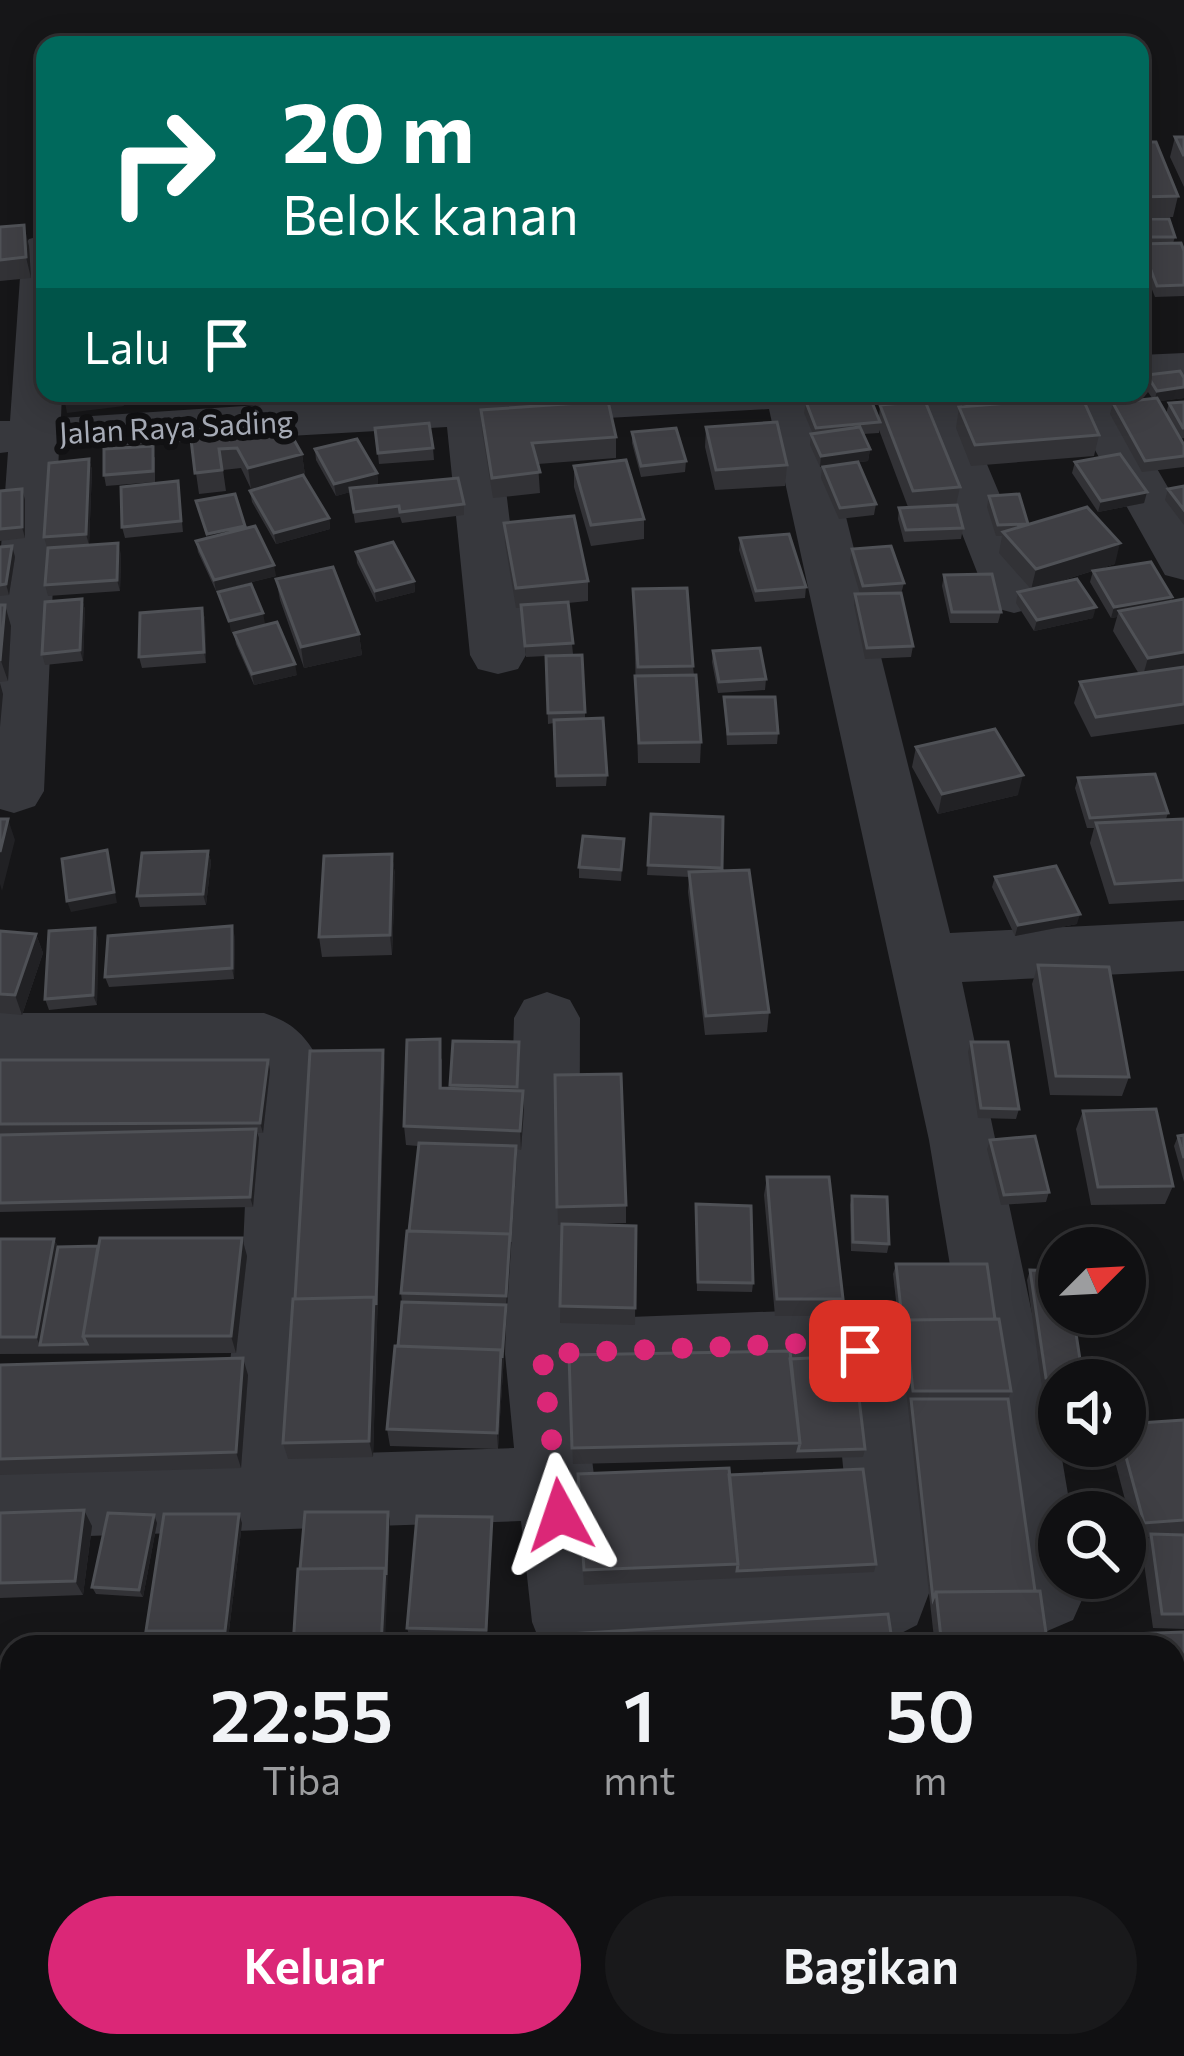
<!DOCTYPE html>
<html lang="id">
<head>
<meta charset="utf-8">
<style>
	:root { --surface:#101012; --page:#19191b; --text:#f1f3f6; --muted:#9c9d9f; --line:#303032; --accent:#db2777 }
	body { margin:0; font-family:Commissioner,sans-serif; background:var(--page); color:var(--text); height:100vh; display:flex; flex-direction:column; font-size:45px; white-space:nowrap }
	* { box-sizing:border-box; margin:0 }
	p { font-size:39px; color:var(--muted) }
	.icon { flex:none; width:66px; height:66px; fill:none; stroke:currentColor; stroke-width:2; stroke-linecap:round; stroke-linejoin:round }
	.map { position:relative; flex:1; overflow:hidden }
	.details { position:absolute; left:0px; top:1635px; width:1185px; height:423px; display:flex; flex-direction:column; background:var(--surface); border-radius:36px 36px 0 0; box-shadow:0 6px 30px #0003,0 0 0 3px var(--line) }
	.details>* { flex:none }
	.top-card { position:absolute; left:36px; top:36px; width:1113px; height:366px; border-radius:24px; box-shadow:0 6px 30px #0003,0 0 0 3px var(--line); background:#00695c; color:#fff; overflow:hidden }
	.needle { width:78px; rotate:66deg }
	.buttons { position:absolute; left:1038px; top:1227px; display:grid; gap:24px }
	.buttons a { display:grid; place-items:center; width:108px; height:108px; border-radius:50%; background:var(--surface); box-shadow:0 6px 30px #0003,0 0 0 3px var(--line); font-size:60px }
	.pin { position:absolute; display:grid; place-items:center; width:102px; height:102px; color:#fff; margin:-51px; border-radius:24px; box-shadow:0 6px 18px #0006 }
	.me { position:absolute; width:132px; margin:-66px; rotate:355deg; stroke-linejoin:round; filter:drop-shadow(0 0 9px #0008) }
	.turn { display:flex; align-items:center; gap:42px; height:252px; padding:0 48px; font-size:54px }
	.turn .icon { width:156px; height:156px; stroke-width:2.5 }
	.turn b { display:block; font-size:84px; line-height:102px }
	.then { display:flex; align-items:center; height:114px; padding:0 48px; background:#0003; gap:24px; font-size:45px }
	.eta { display:flex; justify-content:space-evenly; align-items:center; height:204px; text-align:center }
	.eta b { font-size:72px; font-weight:600; line-height:84px }
	.cta { display:flex; gap:24px; margin-top:auto; padding:24px 48px }
	.cta a { flex:1; height:138px; border-radius:72px; background:var(--accent); color:#fff; font-size:48px; font-weight:600; line-height:138px; text-align:center }
	.cta a+a { background:var(--page); color:var(--text) }
	.map>svg:first-child { display:block }
</style>
</head>
<body>
<div class="map">
<svg width="1184" height="2056" viewBox="0 0 1184 2056">
	<rect width="100%" height="100%" fill="#161618"/>
	<g fill="none" stroke-linecap="round" stroke-linejoin="round">
		<path fill="#37383d" fill-rule="evenodd" d="M45,235V393H62L61,418L444,393H815L950,933L1184,921V971L962,982L1059,1441L1071,1512H1059V1578H1082L1085,1593L1073,1620L1045,1632L1017,1620L1005,1593L929,1140L769,409L498,424L526,655L518,669L498,674L478,669L470,655L447,427L59,449L44,791L35,806L14,813L0,809V561L8,452L0,453V421H10L22,249L29,239Z
			M1184,353V383L1140,385V355Z
			M907,393H957L1042,595L1033,608L1014,613L995,608L986,595Z
			M1063,393H1113L1184,515V580L1165,575Z
			M547,992L570,1000L580,1018L579,1319L837,1309L886,1328L913,1376L934,1580L917,1625L878,1645L542,1647L532,1622L521,1521L0,1539V1465L219,1458L243,1249L251,1069L0,1067V1013H264C291,1022 305,1034 318,1059L315,1249L296,1455L514,1448L505,1354L514,1018L524,1000ZM834,1375L853,1568L607,1581L583,1386Z"/>
	</g>
	<path fill="#323236" d="M1175,137H1184V187L1170,157Z
		M1140,142L1178,196L1173,217H1140Z
		M1140,219L1175,237L1173,243L1184,251V296L1155,297L1140,260Z
		M0,227L29,246L31,278L0,281Z
		M1147,375L1184,378V398L1159,401L1166,414L1169,403L1184,402V438L1180,439L1184,445V467L1142,472L1110,414L1113,403L1152,398L1144,386Z
		M806,402L879,418L880,405L960,487L956,505L963,528L961,539L904,542L898,519L899,508L908,507L879,430V433L863,434L870,449L868,461L832,466L876,504L874,515L839,519L821,478L822,467H820L810,445L811,434H813L804,413Z
		M959,407L1099,435L1094,456L971,466L956,428Z
		M481,410L616,437V458L538,464L540,493L493,498L482,431Z
		M706,427L787,465L785,486L715,490L705,447Z
		M375,428L433,448L434,460L379,464Z
		M190,431L269,435L302,454L305,475L303,476L329,518L330,529L276,544L252,502L250,491L283,481L251,489L241,468L223,470L226,491L199,494Z
		M632,432L686,461L685,472L641,477L632,443Z
		M315,449L377,473L378,484L464,504V515L402,523L400,517L355,523L350,492L336,496L316,460Z
		M155,457V482L106,486L104,475Z
		M89,459L92,470L89,545L47,548L44,537Z
		M1075,462L1147,492L1144,503L1098,512L1072,473Z
		M574,466L644,519V539L591,546L574,487Z
		M178,481L183,532L125,538L122,527Z
		M1184,486V525L1165,500L1168,489Z
		M22,489L25,500V538L0,541V491Z
		M989,496L1028,524L1115,564L1038,588L1093,618L1034,631L1016,603L1018,592L1031,589L999,553L1002,536H996L987,507Z
		M196,501L246,529L276,576L216,591L198,552L196,541L207,539Z
		M504,523L588,581V601L568,603L573,654L553,655L585,712V719L607,775L606,786L556,787L554,723L548,724L546,656L526,657L521,608H516L505,543Z
		M740,538L806,587L805,598L755,602L739,550Z
		M12,546L15,557L9,595L0,596V547Z
		M852,549L904,583L901,594L913,646L911,657L865,659L854,605L855,594H860L850,560Z
		M356,552L414,581L415,592L376,602L357,563Z
		M121,554L120,591L48,596L45,585Z
		M1093,571L1172,597L1171,602L1184,599V724L1091,737L1074,703L1080,682L1139,674L1113,631L1117,617L1111,618L1090,582Z
		M944,575L1001,612L998,623H950L942,586Z
		M276,579L359,634L362,655L304,668L280,600Z
		M633,589L693,666L701,742L700,763H638Z
		M82,599L85,610L83,661L45,665L42,654Z
		M0,605L11,626L8,681L0,682Z
		M202,608L205,619L206,663L142,668L139,657Z
		M234,633L297,675L254,685L236,644Z
		M713,651L766,679L765,690L718,693L712,662Z
		M724,697L778,733L777,744L727,745Z
		M916,747L1018,795L938,814L912,767Z
		M1078,778L1168,813L1166,819H1184V900L1109,904L1090,843L1094,828H1087L1075,788Z
		M651,814L723,817L721,871L769,1012L767,1032L705,1035L688,892L689,877L647,875Z
		M624,839L621,881L579,878V867Z
		M208,851L211,862L206,905L140,907L137,896Z
		M392,854L395,875L392,955L322,957L319,937Z
		M995,877L1077,924L1015,936L992,887Z
		M0,931L36,934L43,953L22,1015L0,1013Z
		M235,937L234,979L109,987L105,977Z
		M98,938L97,1005L49,1010L45,999Z
		M1038,965L1129,1077L1122,1096L1050,1095L1032,984Z
		M453,1041L520,1053L518,1090L524,1109L521,1150L517,1149L498,1449L390,1446L387,1429L398,1346L402,1302L401,1293L418,1146L406,1145L404,1126L442,1058V1088H450Z
		M971,1042L1019,1109L1016,1119L978,1118L968,1052Z
		M0,1060H268L270,1070L263,1133H257L259,1138L253,1207L0,1212V1135L45,1134H0Z
		M385,1061L373,1457L288,1459L283,1443L295,1299Z
		M555,1075L626,1205V1223L582,1224L636,1226L635,1325L560,1323L562,1225H558Z
		M1083,1111L1173,1186L1165,1204L1091,1205L1076,1129Z
		M1184,1135V1182L1174,1146L1178,1136Z
		M990,1140L1049,1192L1046,1202L1001,1205L987,1149Z
		M767,1177L843,1299L839,1316H775L764,1195Z
		M852,1196L889,1244L887,1253L851,1251L850,1205Z
		M696,1204L753,1283L752,1292L697,1291Z
		M242,1238L247,1256L236,1353L0,1354V1239H54L58,1247Z
		M896,1264L995,1319L1011,1391L1008,1399L1035,1591L1048,1647H935L893,1274Z
		M1030,1270L1083,1379L1082,1380H1059V1387H1042L1027,1280Z
		M569,1355L790,1359L865,1449L863,1457L573,1464Z
		M0,1365L248,1375L241,1468L0,1475Z
		M1184,1420V1629L1153,1628L1142,1549L1149,1537L1135,1538L1111,1446H1125Z
		M729,1475L876,1564L874,1572L584,1585L578,1490Z
		M0,1513L92,1526L83,1595L0,1598Z
		M154,1515L157,1523L143,1597L96,1594L92,1587Z
		M492,1517L487,1638L409,1635L407,1628Z
		M242,1523L228,1639L150,1638L146,1631Z
		M1184,1632V1713H1173V1647H1125L1132,1634Z"/>
	<path fill="#212124" d="M24,225L29,246L31,278L26,257Z
		M1184,387V398L1154,402L1157,391Z
		M122,393L124,406L67,413L65,402Z
		M870,449L868,461L820,467L821,456Z
		M302,454L305,475L251,489L248,468Z
		M89,459L92,470L89,545L86,534Z
		M377,473L378,484L336,496L334,484Z
		M22,489L25,500V538L22,527Z
		M1147,492L1144,503L1098,512L1101,501Z
		M329,518L330,529L276,544L274,533Z
		M245,526L247,538L209,545L207,534Z
		M118,543L121,554L120,591L117,580Z
		M1120,543L1115,564L1031,590L1036,569Z
		M12,546L15,557L9,595L6,584Z
		M274,565L276,576L216,591L214,580Z
		M414,581L415,592L376,602L375,591Z
		M1172,597L1169,608L1119,611L1117,617L1111,618L1114,607Z
		M82,599L85,610L83,661L80,650Z
		M5,605L11,626L8,681L1,661Z
		M1096,607L1093,618L1034,631L1037,620Z
		M202,608L205,619L206,663L204,652Z
		M263,613L265,624L231,632L229,621Z
		M359,634L362,655L304,668L301,647Z
		M1184,652V671L1142,679L1148,658Z
		M295,664L297,675L254,685L252,674Z
		M0,683L3,694L0,727Z
		M1023,775L1018,795L938,814L942,794Z
		M8,819L15,840L2,891L0,884V852Z
		M107,850L117,903L71,912L67,901Z
		M208,851L211,862L206,905L203,894Z
		M392,854L395,875L392,955L390,935Z
		M1080,914L1077,924L1015,936L1018,925Z
		M232,926L235,937L234,979L232,968Z
		M95,928L98,938L97,1005L93,995Z
		M36,934L43,953L22,1015L15,995Z
		M383,1050L385,1061L373,1457L369,1441Z
		M268,1060L270,1070L263,1133L260,1123Z
		M523,1091L524,1109L521,1150L520,1131Z
		M256,1129L259,1138L253,1207L250,1197Z
		M516,1146L517,1156L498,1449L497,1433L501,1350L506,1305Z
		M242,1238L247,1256L236,1353L231,1336Z
		M54,1239L62,1256L40,1345L36,1337Z
		M243,1358L248,1375L241,1468L236,1452Z
		M84,1510L92,1526L83,1595L75,1581Z
		M388,1512L390,1520L385,1647H381Z
		M239,1514L242,1523L228,1639L225,1631Z
		M154,1515L157,1523L143,1597L139,1590Z"/>
	<path fill="#3f3f44" stroke="#4f5156" stroke-width="3" d="M1175,137H1184V156Z
		M1140,142H1156L1178,196L1140,197Z
		M1140,219H1169L1175,237H1140Z
		M24,225L26,257L0,260V227Z
		M1181,243L1184,251V285L1157,286L1141,244Z
		M1180,371L1184,378V387L1157,391L1147,375Z
		M64,393H121V395L65,402Z
		M869,395L880,422L816,428L806,402Z
		M1082,397L1099,435L975,445L959,407Z
		M1157,398L1184,445V456L1145,461L1113,403Z
		M608,401L616,437L532,443L540,472L492,478L481,410Z
		M925,401L960,487L913,491L880,405Z
		M1184,402V428H1183L1169,403Z
		M777,422L787,465L716,470L706,427Z
		M429,423L433,448L378,453L375,428Z
		M267,424V436L289,431L302,454L248,468L237,448L219,449L222,470L195,473L190,431Z
		M860,427L870,449L821,456L811,434Z
		M676,428L686,461L641,466L632,432Z
		M357,439L377,473L334,484L315,449Z
		M153,446V471L104,475V449Z
		M1120,454L1147,492L1101,501L1075,462Z
		M89,459L86,534L44,537L49,463Z
		M626,460L644,519L591,525L574,466Z
		M858,462L876,504L840,508L823,467Z
		M303,475L329,518L274,533L250,491Z
		M458,478L464,504L400,512L399,506L354,512L350,488Z
		M178,481L181,521L122,527L121,487Z
		M1184,486V510L1168,489Z
		M22,489V527L0,529V491Z
		M235,494L245,526L207,534L196,501Z
		M1019,494L1028,524L998,525L989,496Z
		M957,505L963,528L906,530L899,508Z
		M1087,507L1120,543L1036,569L1003,532Z
		M574,516L588,581L516,588L504,523Z
		M255,526L274,565L214,580L196,541Z
		M789,534L806,587L756,591L740,538Z
		M393,542L414,581L375,591L356,552Z
		M118,543L117,580L45,585L48,548Z
		M12,546L6,584L0,585V547Z
		M891,546L904,583L863,586L852,549Z
		M1151,562L1172,597L1114,607L1093,571Z
		M333,567L359,634L301,647L276,579Z
		M992,574L1001,612H952L944,575Z
		M1077,579L1096,607L1037,620L1018,592Z
		M251,584L263,613L229,621L218,592Z
		M687,588L693,666L638,667L633,589Z
		M901,593L913,646L867,648L855,594Z
		M82,599L80,650L42,654L45,602Z
		M1184,599V652L1148,658L1119,611Z
		M568,602L573,643L525,646L521,605Z
		M0,605H5L0,661Z
		M202,608L204,652L139,657L140,613Z
		M277,622L295,664L252,674L234,633Z
		M760,648L766,679L719,682L713,651Z
		M582,655L585,712L548,713L546,656Z
		M1184,667V704L1096,717L1080,682Z
		M696,675L701,742L639,743L635,676Z
		M724,697H775L778,733L728,734Z
		M603,718L607,775L556,776L554,720Z
		M995,729L1023,775L942,794L916,747Z
		M1155,774L1168,813L1090,818L1078,778Z
		M651,814L723,817L722,868L648,865Z
		M0,819H8L0,852Z
		M1184,819V880L1115,884L1096,823Z
		M583,836L624,839L621,870L579,867Z
		M107,850L114,892L67,901L62,859Z
		M208,851L203,894L137,896L142,853Z
		M392,854L390,935L319,937L324,856Z
		M1056,866L1080,914L1018,925L995,877Z
		M749,870L769,1012L706,1016L689,872Z
		M232,926V968L105,977L108,936Z
		M95,928L93,995L45,999L49,931Z
		M0,931L36,934L15,995L0,994Z
		M1038,965L1109,967L1129,1077L1056,1076Z
		M440,1039V1088L523,1091L520,1131L404,1126L407,1040Z
		M453,1041L519,1042L517,1087L450,1085Z
		M971,1042H1008L1019,1109L981,1108Z
		M383,1050L376,1305L374,1297L295,1299L310,1051Z
		M0,1060H268L260,1123L0,1124Z
		M621,1074L626,1205L557,1207L555,1075Z
		M1156,1109L1173,1186L1098,1187L1083,1111Z
		M256,1129L250,1197L0,1203V1135Z
		M1184,1135V1158L1178,1136Z
		M1035,1136L1049,1192L1004,1195L990,1140Z
		M419,1143L516,1146L510,1242V1234L409,1231Z
		M767,1177H829L843,1299H777Z
		M852,1196L887,1197L889,1244L853,1242Z
		M696,1204L751,1206L753,1283L698,1282Z
		M562,1224L636,1226L635,1308L560,1306Z
		M407,1231L510,1234L506,1296L401,1293Z
		M100,1238H242L231,1336H83Z
		M0,1239H54L36,1337H0Z
		M98,1246L83,1336L87,1344L40,1345L58,1247Z
		M896,1264H987L995,1319L905,1320L903,1328Z
		M1030,1270L1059,1271V1314H1073L1083,1379L1046,1378Z
		M374,1297L369,1441L283,1443L293,1299Z
		M402,1302L506,1305L502,1358L501,1350L398,1346Z
		M999,1319L1011,1391H913L905,1320Z
		M395,1346L501,1350L497,1433L387,1429Z
		M790,1351L800,1443L572,1448L569,1355Z
		M854,1356L865,1449L798,1451L800,1443L790,1359Z
		M243,1358L236,1452L0,1459V1365Z
		M911,1399H1008L1035,1591L936,1592L933,1599Z
		M1184,1420V1520L1144,1523L1123,1446H1125V1424Z
		M729,1468L738,1564L584,1570L578,1474Z
		M863,1469L876,1564L737,1571L738,1564L729,1475Z
		M84,1510L75,1581L0,1583V1513Z
		M305,1512H388L386,1575L385,1568L300,1569Z
		M108,1513L154,1515L139,1590L92,1587Z
		M164,1514H239L225,1631H146Z
		M417,1516L492,1517L486,1630L407,1628Z
		M1151,1534L1184,1535V1614H1162Z
		M385,1568L381,1647H293L298,1569Z
		M1040,1591L1048,1647H942L936,1592Z
		M888,1614L893,1647H571L570,1634Z
		M1184,1632V1700L1173,1701V1647H1135L1132,1634Z
		M83,1642H205L204,1647H83Z"/>
	<g fill="none" stroke-linecap="round" stroke-linejoin="round">
		<path stroke="#db2777" stroke-width="21" stroke-dasharray="0 37.8" d="M560,1515L542,1354L837,1342L860,1351"/>
	</g>
	<g text-anchor="middle" stroke-width="12" stroke-linejoin="round" paint-order="stroke">
		<g font-size="30" fill="#a8adb8" stroke="#111113">
			<text transform="translate(176 428) rotate(-3)" y="10">Jalan Raya Sading</text>
		</g>
	</g>
</svg>
<div class="buttons">
<a><svg class="needle" viewBox="-14 -14 28 28"><path d="M0-13l5 13h-10z" fill="#e53935"/><path d="M0 13l5-13h-10z" fill="#9c9d9f"/></svg></a>
<a><svg class="icon" aria-label="sound" viewBox="0 0 24 24"><path d="M4 9h4l5-4v14l-5-4H4zM17 9q2 3 0 6"/></svg></a>
<a><svg class="icon" aria-label="search" viewBox="0 0 24 24"><circle cx="10" cy="10" r="6"/><path d="M15 15l6 6"/></svg></a>
</div>
<div class="pin" style="left:860px;top:1351px;background:#d93025"><svg class="icon" aria-label="arrive" viewBox="0 0 24 24"><path d="M6 21V4h12l-3 4 3 4H6"/></svg></div>
<svg class="me" style="left:560px;top:1515px" viewBox="-20 -20 40 40"><path d="M0-17L14 15 0 8-14 15z" fill="#db2777" stroke="#fff" stroke-width="4"/></svg>
<div class="top-card">
<div class="turn"><svg class="icon" aria-label="right" viewBox="0 0 24 24"><path d="M7 20v-9h11M14 6l5 5-5 5"/></svg><div><b>20 m</b>Belok kanan</div></div>
<div class="then">Lalu<svg class="icon" aria-label="arrive" viewBox="0 0 24 24"><path d="M6 21V4h12l-3 4 3 4H6"/></svg></div>
</div>
<section class="details">
<div class="eta">
<div><b>22:55</b><p>Tiba</p></div>
<div><b>1</b><p>mnt</p></div>
<div><b>50</b><p>m</p></div>
</div>
<div class="cta"><a>Keluar</a><a>Bagikan</a></div>
</section>
</div>
</body>
</html>
